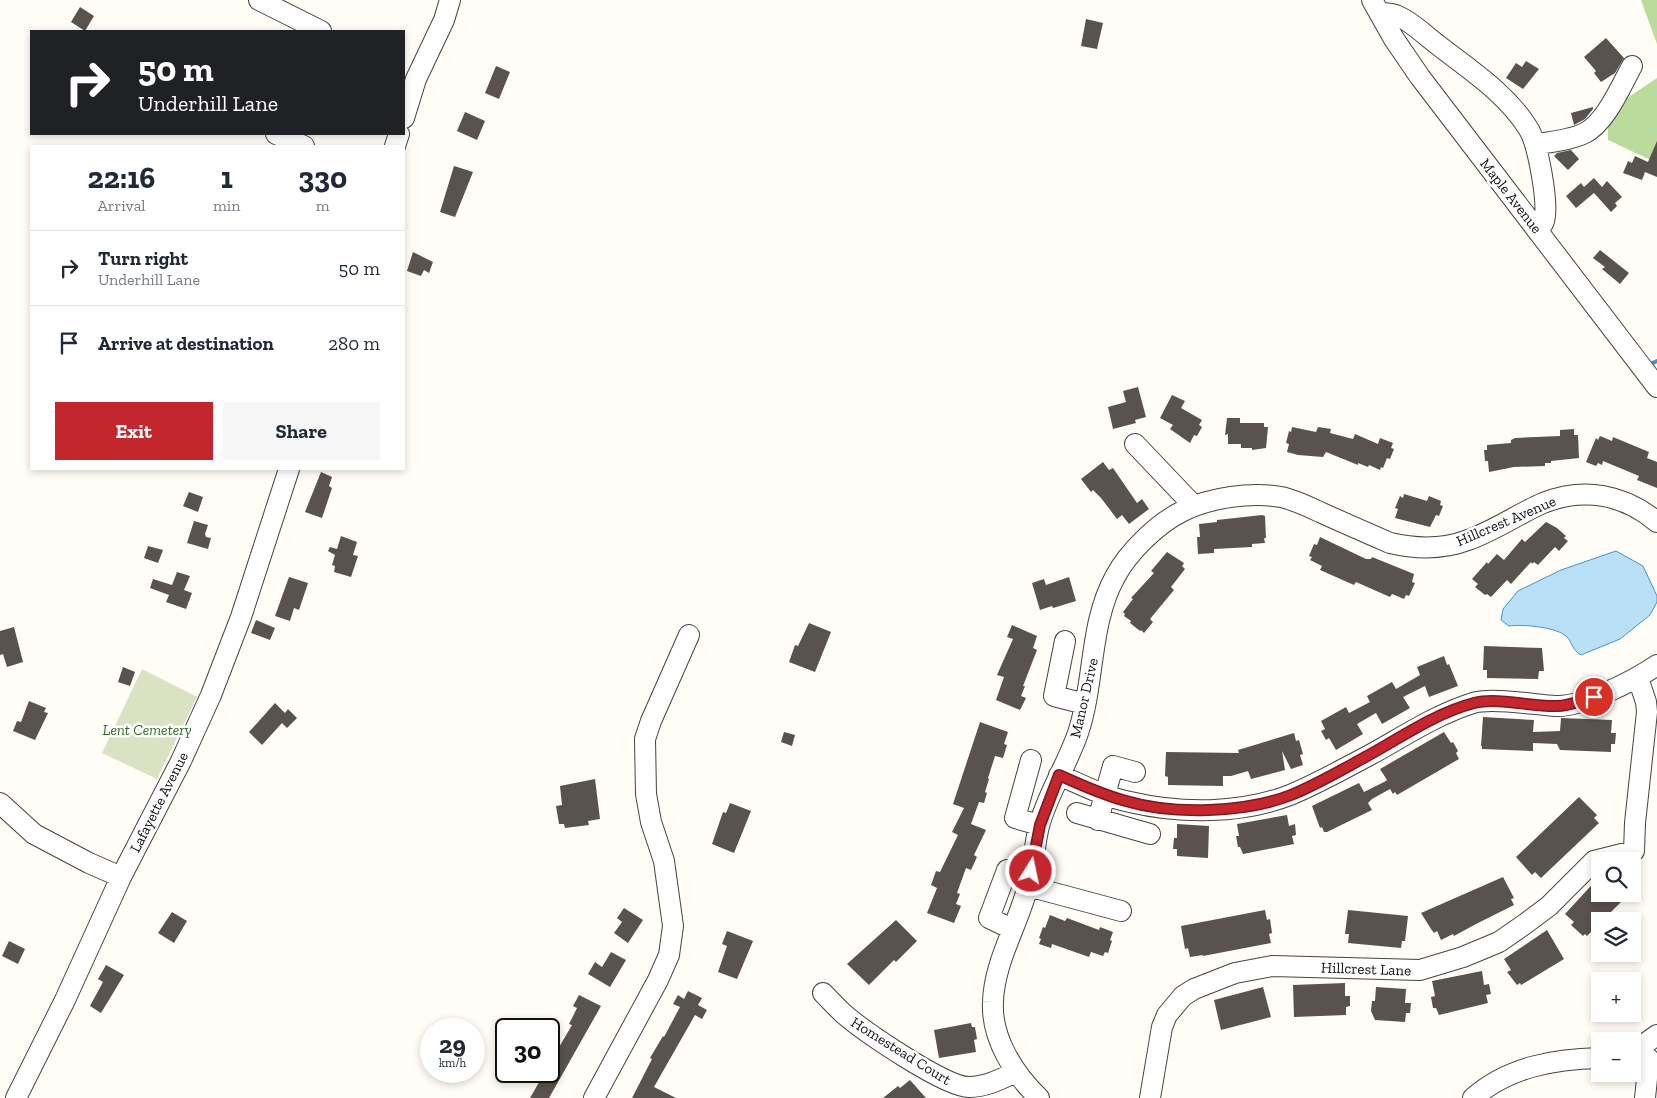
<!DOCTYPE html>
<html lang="en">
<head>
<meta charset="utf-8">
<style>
	:root { --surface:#fff; --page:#f6f6f7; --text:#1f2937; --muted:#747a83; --line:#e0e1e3; --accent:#c4262e }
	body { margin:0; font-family:"Zilla Slab",serif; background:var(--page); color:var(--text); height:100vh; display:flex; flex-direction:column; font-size:19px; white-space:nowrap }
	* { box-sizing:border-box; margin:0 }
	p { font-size:16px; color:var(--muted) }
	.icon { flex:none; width:28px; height:28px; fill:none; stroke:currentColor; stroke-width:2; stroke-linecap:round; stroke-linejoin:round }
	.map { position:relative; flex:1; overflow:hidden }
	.panel { position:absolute; left:30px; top:145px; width:375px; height:325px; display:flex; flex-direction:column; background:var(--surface); border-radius:0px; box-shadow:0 2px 8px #0003 }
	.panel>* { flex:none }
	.hud { position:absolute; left:30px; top:30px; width:375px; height:105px; border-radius:0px; box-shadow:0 2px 8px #0003; background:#202124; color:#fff; overflow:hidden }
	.tools { position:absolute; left:1591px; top:852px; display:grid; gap:10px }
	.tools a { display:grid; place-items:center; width:50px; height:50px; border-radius:0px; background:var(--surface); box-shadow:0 2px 8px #0003; font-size:25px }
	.speed { position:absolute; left:420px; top:1018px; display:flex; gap:10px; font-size:25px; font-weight:700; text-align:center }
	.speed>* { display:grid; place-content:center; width:65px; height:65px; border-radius:50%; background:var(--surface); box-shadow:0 2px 8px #0003; line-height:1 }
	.speed small { font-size:12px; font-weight:400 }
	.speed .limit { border:2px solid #111; border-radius:8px; background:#fff; color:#111 }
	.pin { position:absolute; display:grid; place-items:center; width:42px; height:42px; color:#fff; margin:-21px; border:2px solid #fff; border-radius:50%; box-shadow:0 1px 5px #0007 }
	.me { position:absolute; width:55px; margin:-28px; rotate:10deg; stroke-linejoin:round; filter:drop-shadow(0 0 4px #0008) }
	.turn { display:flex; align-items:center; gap:18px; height:105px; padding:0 25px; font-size:22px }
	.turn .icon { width:65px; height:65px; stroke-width:2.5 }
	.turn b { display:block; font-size:35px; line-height:42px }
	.eta { display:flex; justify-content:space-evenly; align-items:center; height:85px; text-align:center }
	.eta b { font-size:30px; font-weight:700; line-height:35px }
	.primary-button { display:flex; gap:10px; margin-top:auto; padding:10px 25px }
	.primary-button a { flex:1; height:58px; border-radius:0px; background:var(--accent); color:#fff; font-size:20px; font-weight:700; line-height:58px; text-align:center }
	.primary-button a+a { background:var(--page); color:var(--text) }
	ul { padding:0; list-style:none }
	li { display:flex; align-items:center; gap:15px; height:75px; padding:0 25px; border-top:1px solid var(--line) }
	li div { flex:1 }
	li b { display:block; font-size:19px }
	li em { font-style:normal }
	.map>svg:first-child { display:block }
</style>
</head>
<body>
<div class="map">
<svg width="1657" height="1098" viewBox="0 0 1657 1098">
	<rect width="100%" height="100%" fill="#fffdf5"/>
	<path fill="#b9dc9c" d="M1641,0H1657V44Z
		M1657,78V163L1608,140V111Z"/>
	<path fill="#d9e3c4" d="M142,669L197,697L157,779L102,753Z"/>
	<path fill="#b9e0f7" stroke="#3f96cf" d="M1616,551L1643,566L1657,596V602L1650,615L1620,639L1581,655C1571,649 1573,643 1567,637C1558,627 1522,624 1509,626L1501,620L1503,609L1518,591L1561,570Z"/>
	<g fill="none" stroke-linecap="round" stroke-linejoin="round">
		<path stroke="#3f96cf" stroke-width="4" d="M1648,365L1657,361"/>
	</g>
	<path fill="#5a524d" d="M80,7L94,16L85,31L71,22Z
		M1086,19L1103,23L1097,49L1081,46Z
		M1606,38L1624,58L1615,73L1601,82L1594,73L1596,71L1584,57Z
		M1526,61L1539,69L1523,89L1506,78L1516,63L1522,67Z
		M496,66L510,72L499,99L485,93Z
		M1593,107V109L1585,119L1574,125L1571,113Z
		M465,112L485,121L477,140L457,131Z
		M1657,141V177L1645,172L1642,180L1623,173L1628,161L1632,163L1635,156L1648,162Z
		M1571,150L1579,159L1568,170L1554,156L1557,153Z
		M454,166L473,172L455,217L440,212Z
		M1594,178L1602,187L1607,181L1622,197L1615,203L1617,206L1611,212L1594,193L1576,208L1566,196L1581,183L1584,187Z
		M1600,250L1629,273L1620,284L1602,269L1605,267L1593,258Z
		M413,252L433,262L429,273L424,270L421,276L407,271Z
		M1138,387L1146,417L1135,420L1136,423L1113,429L1108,407L1126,402L1123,391Z
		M1172,395L1185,401L1181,408L1202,420L1199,425L1202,427L1197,436L1194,435L1190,443L1170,429L1173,425L1160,418Z
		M1227,418H1240V423H1264V427H1268L1266,448L1252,450V448H1241V444H1228V434L1225,435Z
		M1292,427L1316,432L1318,427L1331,429L1330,433L1353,439L1355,434L1378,444L1380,438L1393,443L1391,448L1394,449L1390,459L1387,458L1383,468L1381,467L1380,470L1369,465L1368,467L1358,463V465L1326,452L1323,457L1298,455L1287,452L1289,444L1286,443L1289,431L1291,432Z
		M1574,429V435H1578L1579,458L1551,461V463H1545V466L1514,467L1489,472L1488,461H1485L1484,450H1487V445L1511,443V440L1515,438L1560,436V430Z
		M1600,436L1612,441L1613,437L1649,452L1647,458L1657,462V488L1637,480L1639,476L1603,461L1602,465L1598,463L1596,466L1586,462L1596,438L1598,440Z
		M1103,462L1109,470L1113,468L1137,503L1142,499L1149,509L1129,524L1122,515L1117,519L1101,498L1093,490L1091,492L1081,479Z
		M321,472L332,477L329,486L332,488L322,518L305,512Z
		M189,492L203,497L198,512L183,506Z
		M1404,494L1427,501L1429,496L1441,501L1440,505L1443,506L1439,516L1436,515L1430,527L1395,518L1398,509L1395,508L1400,496L1403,498Z
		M1262,515L1265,516L1266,538H1264L1265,543L1252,544V547L1214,549V553L1198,554L1197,537H1200L1199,524L1217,522V520Z
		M194,521L208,525L205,534L206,537L211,538L208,549L187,543Z
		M1546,522L1557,528L1566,536L1564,538L1568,541L1559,551L1555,547L1538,565L1534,562L1532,564L1531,562L1511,584L1507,580L1491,597L1487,594L1485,595L1475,587L1478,584L1472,579L1487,562L1488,564L1497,554L1504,560L1522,539L1525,542Z
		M341,536L357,542L353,555L358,556L351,577L334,572L335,566L332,565L335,555L328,551L330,547L337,549Z
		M1320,537L1366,559H1371L1372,557L1414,574L1412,582L1415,583L1409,596L1406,595L1404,599L1392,594L1390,597L1356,582L1354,585L1320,570L1322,566L1310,560L1312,557L1309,556L1314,544L1317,545Z
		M148,546L163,550L158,563L144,558Z
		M1167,552L1184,563L1182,566L1185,569L1171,587L1174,590L1150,619L1153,622L1144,633L1141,630L1140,631L1130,623L1131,621L1124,616L1125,614L1123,612L1133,599L1131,598L1154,573L1151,571Z
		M177,572L190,576L184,590L192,593L186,609L166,602L169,595L150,588L153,579L172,585Z
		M289,577L308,583L299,610L294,608L290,621L275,616Z
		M1069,577L1076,601L1053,608L1052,606L1040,610L1032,583L1044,579L1046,585Z
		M256,620L275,628L270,640L251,633Z
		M809,623L831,632L815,672L789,662L795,645L798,646Z
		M1012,625L1037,636L1033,648L1037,650L1023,686H1025L1021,696L1026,698L1020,710L996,700L1004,677L997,675L1013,639L1007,637Z
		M14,627L23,662L7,667L3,654L0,655V631Z
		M1484,646L1542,648L1544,671H1539L1538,679L1487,678V670H1483Z
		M1444,656L1447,665L1449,664L1458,686L1429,697L1425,686L1403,697L1410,708L1382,724L1376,713L1357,724L1363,734L1336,750L1329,738L1326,740L1321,731L1325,729L1321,721L1346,707L1349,713L1370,702L1367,696L1392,682L1396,689L1420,675L1417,667Z
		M123,667L135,672L130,686L118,682Z
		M29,701L46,708L44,712L48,713L35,740L13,731L17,721L21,722Z
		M275,703L285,713L288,709L297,718L287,728L282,723L262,745L249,732Z
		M1483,717L1534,720L1533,732L1560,731L1561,718L1612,720L1611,733H1616L1615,744H1611V752L1560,750L1557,744L1533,743V751L1482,749V746H1481Z
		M980,722L1008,732L1004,744L1007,745L1003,758L995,756L988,778L989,779L985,792L987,793L984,803L979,802L971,824L986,830L974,855L977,857L971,870L966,868L957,893L960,894L956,904L961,906L954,923L927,913L937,888L931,885L936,871L940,872L958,835L952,832L964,808L953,804Z
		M784,732L795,735L792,746L781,742Z
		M1444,732L1451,743L1453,742L1458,751L1456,753L1459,759L1397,795L1395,792L1393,794L1390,789L1372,799L1368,803L1372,810L1327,832H1324L1322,827L1320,828L1312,806L1359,783L1364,792L1386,781L1387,780L1380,769Z
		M1294,733L1296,741L1299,740L1303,754L1300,755L1303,765L1291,769L1282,751L1285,770L1251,779L1248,771L1231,776H1223V786L1168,785V777L1165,776L1166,752L1239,753L1238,750Z
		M595,779L600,819L588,821L589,825L565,828L564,824H559L556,806L562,805L560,786Z
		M1579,797L1597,815L1594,818L1599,823L1541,878L1535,872L1532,875L1516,857Z
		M730,803L751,811L734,853L712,844L723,812L726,813Z
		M1287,815L1289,826L1295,824L1296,835L1292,836L1294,844L1243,854L1240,847H1238L1236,836H1239L1237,824Z
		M1177,824L1209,826L1208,858L1177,856V849H1173L1174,838H1177Z
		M1600,876V894H1617L1623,900L1587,936L1585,934L1583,936L1571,925L1574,922L1565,914Z
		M1503,877L1514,898L1511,899L1514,905L1476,924L1475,922L1476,924L1454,936L1453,934L1441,940L1437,931L1434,933L1431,929L1421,913Z
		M624,908L643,920L628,943L614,933L622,922L617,918Z
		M1265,910L1267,920L1270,919L1272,933L1269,934L1271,943L1203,956V955L1190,957L1188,948L1185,949L1181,926Z
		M1348,910L1408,916L1405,941H1402L1401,948L1348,943L1349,934H1345Z
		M172,912L187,921L174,943L158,933Z
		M1050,915L1065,921L1067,918L1099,930L1100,927L1113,932L1110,940L1112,941L1108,953L1105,952L1103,956L1091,952L1089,957L1052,944L1051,948L1039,944L1041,939L1039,938L1043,927L1045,928Z
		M896,920L917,941L896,962L894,960L869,985L847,964Z
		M1547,930L1564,959L1521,985L1520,983L1517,985L1507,972L1511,970L1504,959Z
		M727,931L753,941L737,979L718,972L727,946L722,944Z
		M9,941L25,949L18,964L2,956Z
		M611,952L626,960L610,987L588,974L595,962L602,967Z
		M106,965L124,975L101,1013L90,1006L103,982L98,979Z
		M1482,971L1484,985L1489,984L1491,994L1486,995L1488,1003L1439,1015L1436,1008H1433L1431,997L1435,996L1432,981Z
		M1345,983V996H1350V1006L1346,1007V1015L1294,1017L1293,985Z
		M1263,987L1271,1017L1221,1030L1214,1000Z
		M1376,987L1406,989L1405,1003H1411L1410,1013H1406L1405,1022L1375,1020L1371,1011L1372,1001H1375Z
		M688,991L702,998L698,1005L707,1010L702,1019L695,1015L654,1087L676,1098H632L652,1059L650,1058L663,1036L664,1037L680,1007L673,1004L678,995L684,999Z
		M579,995L601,1006L549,1098H530L542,1077L549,1080V1054L553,1047L558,1049L572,1025L569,1024L577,1008L573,1006Z
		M971,1023L972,1027H975L977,1039L974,1040L976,1052L939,1058L934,1030Z
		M910,1080L926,1098H883L898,1086L900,1088Z"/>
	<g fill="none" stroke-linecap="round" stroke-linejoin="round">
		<g stroke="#444" stroke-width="22">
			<path id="minor" d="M259,0L321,31
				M1372,0L1394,39L1420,77L1657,387
				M1379,13C1385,13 1392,13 1398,16C1412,22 1426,36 1438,45C1470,70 1506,93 1528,128C1538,143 1549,204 1544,221C1543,224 1540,228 1538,231
				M404,118L416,79L444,20L450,0
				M276,134L304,146
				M1536,144C1551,142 1571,140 1585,133C1606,122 1621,86 1632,66
				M395,146L399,134
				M1135,444L1194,506
				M1065,641L1054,696L1085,704
				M1031,760L1015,818L1039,825
				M1059,775C1082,785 1105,797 1130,802C1181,814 1241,814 1290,795C1317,784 1343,769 1368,756C1403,737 1435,715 1473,703C1492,697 1535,705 1556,706C1583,707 1635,680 1657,665
				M0,803L34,834L89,863L121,877
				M1077,813L1150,834
				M1098,820L1113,766L1135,772
				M1007,870L989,918L1012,929
				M1028,886L1121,911
				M823,993C830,1000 837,1008 845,1015C865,1032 945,1087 969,1087C986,1087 1001,1079 1016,1072
				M1632,1053L1657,1035
				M16,1098L65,1000L121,877L181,761L211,695L241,617L289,469
				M594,1098L658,980L669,955L673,926L664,861L651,822L646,794L645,739L651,721L689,635
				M1039,1098C1014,1074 991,1038 993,1002C994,962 1018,925 1028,886C1034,866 1034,846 1039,826C1048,793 1067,765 1078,733C1095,683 1089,624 1115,577C1128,552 1158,523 1183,511C1211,497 1251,492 1281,497C1295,500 1309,507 1322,513C1344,523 1367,533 1390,543C1416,549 1442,550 1468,540C1494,531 1518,514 1543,503C1584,487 1624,494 1657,522
				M1150,1098L1162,1027L1167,1015L1183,996L1194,989L1235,973L1272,966L1420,970L1463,957L1499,942L1525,924L1549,906L1594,861L1634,851L1635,823L1647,712L1646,702L1638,678
				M1473,1098C1508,1067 1554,1059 1600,1058
				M1645,1098L1649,1059"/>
		</g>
		<use href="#minor" stroke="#fff" stroke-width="20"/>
	</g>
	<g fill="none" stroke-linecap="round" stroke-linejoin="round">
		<g stroke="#7f191e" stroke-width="12">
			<path id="route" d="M1031,871L1040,825L1059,775C1081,785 1103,795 1126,801C1173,815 1245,813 1291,795C1318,784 1343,769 1369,755C1403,736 1436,713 1474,703C1498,697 1532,707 1557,706C1569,706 1583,700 1594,697"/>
		</g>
		<use href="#route" stroke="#c4262e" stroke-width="9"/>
	</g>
	<g text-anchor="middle" stroke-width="5" stroke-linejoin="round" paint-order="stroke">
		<g font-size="15" fill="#111" stroke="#fff">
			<text transform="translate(1511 196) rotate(52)" y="5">Maple Avenue</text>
			<text transform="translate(1506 521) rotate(-23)" y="5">Hillcrest Avenue</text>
			<text transform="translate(1084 698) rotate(-77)" y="5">Manor Drive</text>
			<text transform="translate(159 802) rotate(-63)" y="5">Lafayette Avenue</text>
			<text transform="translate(1366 969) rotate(2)" y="5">Hillcrest Lane</text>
			<text transform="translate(901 1051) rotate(32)" y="5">Homestead Court</text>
		</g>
		<g font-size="15" font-style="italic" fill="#2f6b1f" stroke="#fff">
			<text x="147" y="735">Lent Cemetery</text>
		</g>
	</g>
</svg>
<div class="tools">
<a><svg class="icon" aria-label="search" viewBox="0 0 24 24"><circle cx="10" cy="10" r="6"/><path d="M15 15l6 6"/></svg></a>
<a><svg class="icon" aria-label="layers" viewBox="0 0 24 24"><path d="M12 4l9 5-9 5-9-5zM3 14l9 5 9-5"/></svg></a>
<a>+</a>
<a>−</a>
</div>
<div class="speed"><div>29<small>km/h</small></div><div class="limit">30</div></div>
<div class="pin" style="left:1594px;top:697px;background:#d93025"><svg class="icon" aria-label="arrive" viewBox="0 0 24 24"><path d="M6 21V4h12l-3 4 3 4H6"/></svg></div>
<svg class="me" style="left:1031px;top:871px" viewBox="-20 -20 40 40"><circle r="17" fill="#c4262e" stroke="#fff" stroke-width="3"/><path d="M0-11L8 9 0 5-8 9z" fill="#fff"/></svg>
<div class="hud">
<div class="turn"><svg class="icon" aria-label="right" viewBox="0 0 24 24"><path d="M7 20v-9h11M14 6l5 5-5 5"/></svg><div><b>50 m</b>Underhill Lane</div></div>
</div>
<section class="panel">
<div class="eta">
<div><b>22:16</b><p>Arrival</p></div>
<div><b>1</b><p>min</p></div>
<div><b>330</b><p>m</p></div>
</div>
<ul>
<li><svg class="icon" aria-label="right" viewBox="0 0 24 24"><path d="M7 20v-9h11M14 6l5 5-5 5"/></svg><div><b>Turn right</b><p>Underhill Lane</p></div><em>50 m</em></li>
<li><svg class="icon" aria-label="arrive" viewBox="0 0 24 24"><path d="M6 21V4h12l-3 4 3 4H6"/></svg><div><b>Arrive at destination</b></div><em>280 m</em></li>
</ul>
<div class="primary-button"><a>Exit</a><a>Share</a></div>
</section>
</div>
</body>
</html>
